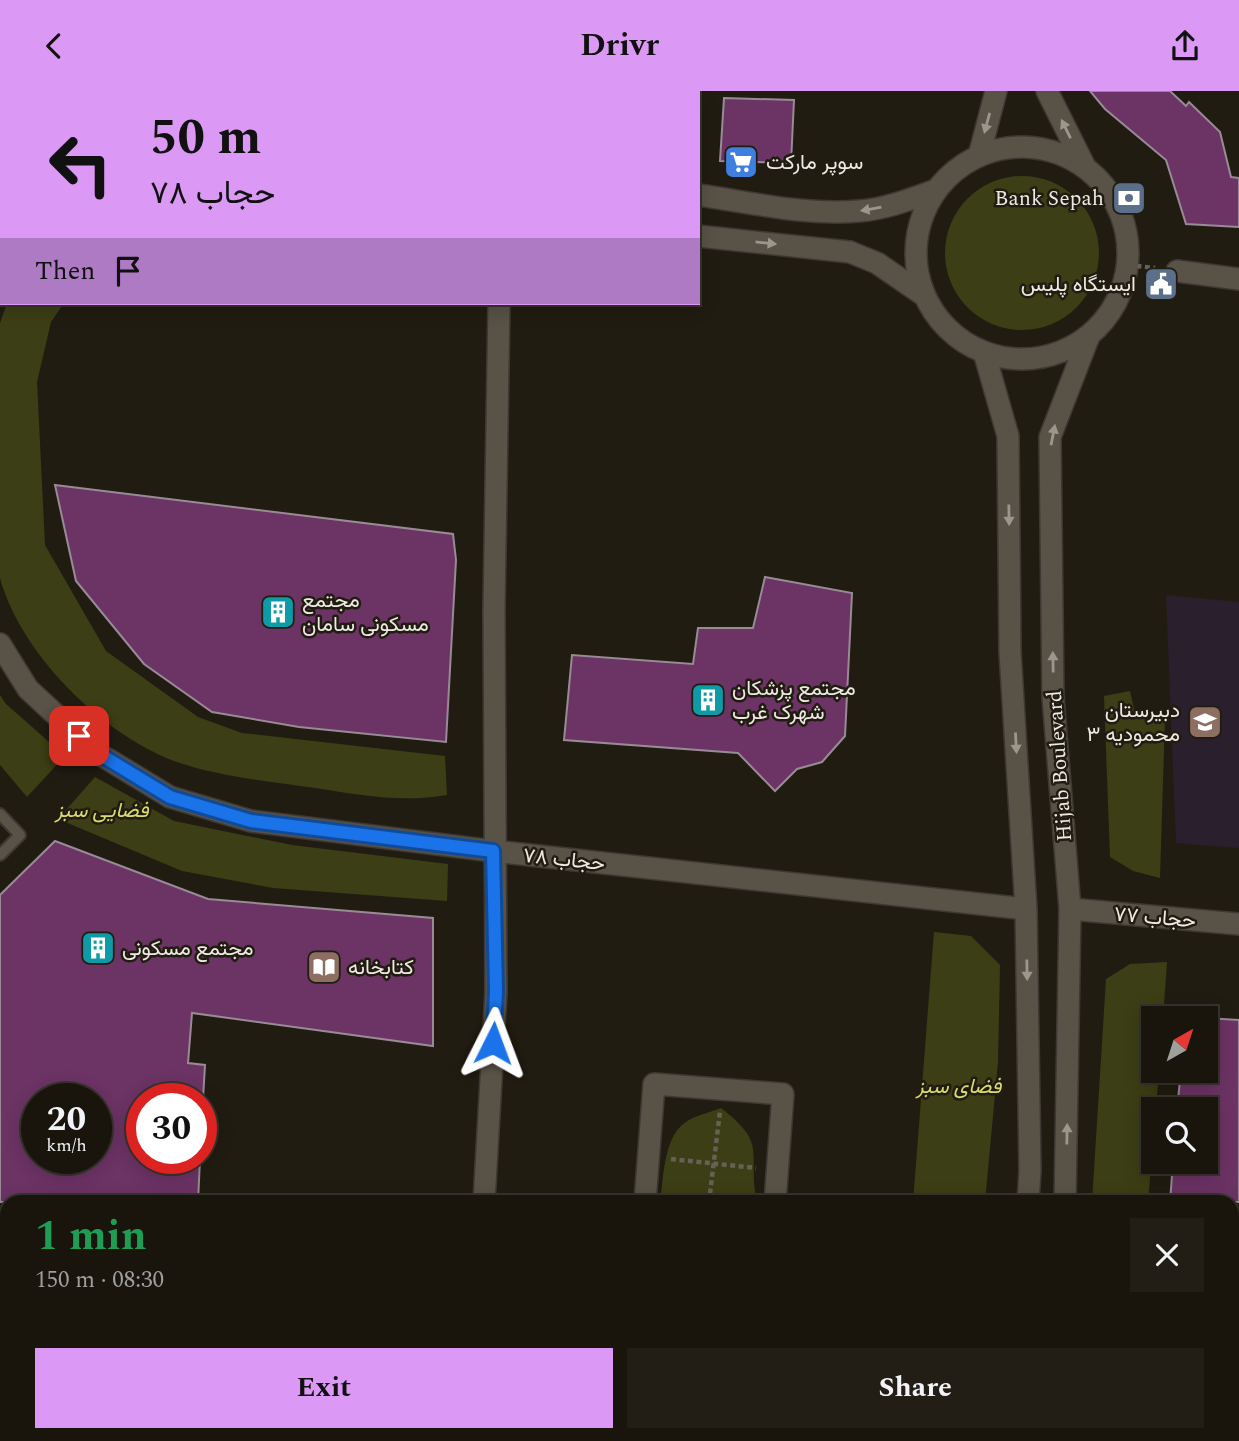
<!DOCTYPE html>
<html lang="en">
<head>
<meta charset="utf-8">
<style>
	:root { --surface:#19150d; --page:#221e16; --text:#f1f3f6; --muted:#9f9f9d; --line:#37342e; --accent:#db99f5 }
	body { margin:0; font-family:Spectral,Vazirmatn,serif; background:var(--page); color:var(--text); height:100vh; display:flex; flex-direction:column; font-size:26px; white-space:nowrap }
	* { box-sizing:border-box; margin:0 }
	p { font-size:23px; color:var(--muted) }
	.icon { flex:none; width:38px; height:38px; fill:none; stroke:currentColor; stroke-width:2; stroke-linecap:round; stroke-linejoin:round }
	.map { position:relative; flex:1; overflow:hidden }
	.panel { position:absolute; left:0px; top:1104px; width:1239px; height:247px; display:flex; flex-direction:column; background:var(--surface); border-radius:21px 21px 0 0; box-shadow:0 4px 18px #0003,0 0 0 2px var(--line) }
	.panel>* { flex:none }
	.hud { position:absolute; left:0px; top:0px; width:700px; height:214px; box-shadow:0 4px 18px #0003,0 0 0 2px var(--line); background:#db99f5; color:#111; overflow:hidden }
	.needle { width:46px; rotate:39deg }
	.tools { position:absolute; left:1141px; top:915px; display:grid; gap:14px }
	.tools a { display:grid; place-items:center; width:77px; height:77px; border-radius:0px; background:var(--surface); box-shadow:0 4px 18px #0003,0 0 0 2px var(--line); font-size:35px }
	.speed { position:absolute; left:21px; top:992px; display:flex; gap:14px; font-size:35px; font-weight:700; text-align:center }
	.speed>* { display:grid; place-content:center; width:91px; height:91px; border-radius:50%; background:var(--surface); box-shadow:0 4px 18px #0003,0 0 0 2px var(--line); line-height:1 }
	.speed small { font-size:18px; font-weight:400 }
	.speed .limit { border:10px solid #d22; background:#fff; color:#111 }
	.pin { position:absolute; display:grid; place-items:center; width:60px; height:60px; color:#fff; margin:-30px; border-radius:14px; box-shadow:0 4px 10px #0006 }
	.me { position:absolute; width:77px; margin:-38px; rotate:3deg; stroke-linejoin:round; filter:drop-shadow(0 0 5px #0008) }
	.turn { display:flex; align-items:center; gap:24px; height:147px; padding:0 35px; font-size:32px }
	.turn .icon { width:91px; height:91px; stroke-width:2.5 }
	.turn b { display:block; font-size:49px; line-height:60px }
	.then { display:flex; align-items:center; height:66px; padding:0 35px; background:#0003; gap:14px; font-size:26px }
	.round { display:grid; place-items:center; flex:none; width:74px; height:74px; border-radius:0px; background:var(--page) }
	.head { display:flex; align-items:center; justify-content:space-between; height:119px; padding:0 35px }
	h1 { font-size:42px; font-weight:700; line-height:52px; color:#1e9e55 }
	.primary-button { display:flex; gap:14px; margin-top:auto; padding:14px 35px }
	.primary-button a { flex:1; height:80px; border-radius:0px; background:var(--accent); color:#111; font-size:28px; font-weight:700; line-height:80px; text-align:center }
	.primary-button a+a { background:var(--page); color:var(--text) }
	header { display:flex; justify-content:space-between; align-items:center; height:91px; padding:0 35px; background:var(--accent); color:#111; font-size:32px; font-weight:700 }
	.map>svg:first-child { display:block }
</style>
</head>
<body>
<header><svg class="icon" aria-label="back" viewBox="0 0 24 24"><path d="M15 5l-7 7 7 7"/></svg>Drivr<svg class="icon" aria-label="share" viewBox="0 0 24 24"><path d="M12 15V3M7 8l5-5 5 5M5 13v7h14v-7"/></svg></header>
<div class="map">
<svg width="1239" height="1350" viewBox="0 0 1239 1350">
	<rect width="100%" height="100%" fill="#211c11"/>
	<path fill="#2a1f2d" d="M1166,504L1239,511V757L1176,752Z"/>
	<path fill="#3c3e15" d="M0,0L72,2H2V126Z
		M214,0H459L214,2Z
		M945 162a77 77 0 1 1 154 0a77 77 0 1 1-154 0Z
		M7,212H64L51,231L37,291L45,454L106,560L198,626L242,642L445,665L447,704C402,712 360,704 315,697C269,690 219,686 174,670C101,642 21,563 0,487V232Z
		M1130,600L1136,627H1165L1160,787L1133,780L1110,766L1104,605Z
		M0,604L6,613L65,665L27,706L0,674Z
		M95,686L174,730L292,754L448,773L447,810L273,797L182,780L58,728Z
		M934,841L971,845L1000,874L998,971L985,1111H913Z
		M1167,871L1163,927L1153,928V980H1159L1148,1111H1092L1106,888L1130,873Z
		M721,1017C770,1055 746,1061 757,1111H660C664,1086 663,1043 689,1029C698,1024 711,1021 721,1017Z"/>
	<path fill="#6c3365" stroke="#988b95" stroke-width="2" fill-rule="evenodd" d="M1090,0H1170L1186,15L1189,11L1220,41L1231,86L1239,87V136L1186,133L1166,69L1105,18Z
		M724,7L794,9L791,72L720,70Z
		M55,394L453,443L456,469L446,651L299,636L212,621L144,573L76,490Z
		M765,486L852,502L845,645L822,671L797,678L775,700L738,662L564,649L572,564L693,573L698,537H753Z
		M55,750L208,808L433,827V955L192,922L188,972L205,974L203,1008H142V1068H200L198,1111H0V804ZM37,1008H96V1068H37Z
		M1206,927L1239,929V1111H1170L1173,1071H1206V1018H1177L1181,980H1206Z"/>
	<g fill="none" stroke-linecap="round" stroke-linejoin="round">
		<g stroke="#3d3833" stroke-width="14">
			<path id="lane" d="M0,723L20,744L0,764"/>
		</g>
		<g stroke="#3d3833" stroke-width="24">
			<path id="street" d="M1177,180L1239,188
				M484,1111L496,901L494,518L499,212
				M645,1111L654,993L783,1003L775,1111
				M0,1223L7,1224
				M444,1350L445,1344"/>
		</g>
		<g stroke="#3d3833" stroke-width="24">
			<path id="secondary" d="M95,0L96,2
				M1047,0L1085,76
				M916 162a106 106 0 1 1 212 0a106 106 0 1 1-212 0Z
				M979,65L996,0
				M698,104C750,111 806,125 859,120C886,118 911,108 936,99
				M698,145L850,161L877,172L925,205
				M0,156H2
				M984,261L1008,345L1010,561L1026,818L1030,1080L1028,1111
				M0,553L28,598L96,661L170,706L251,730L493,760L1026,818
				M1070,818L1239,833
				M1065,1111L1070,818L1053,606L1050,346L1089,245
				M1006,1350L1007,1344
				M1047,1350V1344"/>
		</g>
		<path stroke="#656157" stroke-width="4.5" stroke-dasharray="5 3.5" stroke-linecap="butt" d="M1128,174L1155,177
			M671,1068L756,1077
			M709,1111L720,1020"/>
		<use href="#lane" stroke="#595246" stroke-width="10"/>
		<use href="#street" stroke="#595246" stroke-width="21"/>
		<use href="#secondary" stroke="#595246" stroke-width="21"/>
	</g>
	<defs><path id="oneway-solid" d="M-6-.8H1V-3.2L6.5 0L1 3.2V.8H-6Z" transform="scale(1.75)"/></defs>
	<g fill="#9c968d">
		<use href="#oneway-solid" transform="translate(987 32) rotate(105)"/>
		<use href="#oneway-solid" transform="translate(1066 38) rotate(-116)"/>
		<use href="#oneway-solid" transform="translate(871 118) rotate(170)"/>
		<use href="#oneway-solid" transform="translate(766 152) rotate(6)"/>
		<use href="#oneway-solid" transform="translate(1053 344) rotate(-79)"/>
		<use href="#oneway-solid" transform="translate(1009 424) rotate(89)"/>
		<use href="#oneway-solid" transform="translate(1053 571) rotate(-91)"/>
		<use href="#oneway-solid" transform="translate(1016 652) rotate(87)"/>
		<use href="#oneway-solid" transform="translate(1027 879) rotate(89)"/>
		<use href="#oneway-solid" transform="translate(1067 1043) rotate(-89)"/>
	</g>
	<g fill="none" stroke-linecap="round" stroke-linejoin="round">
		<g stroke="#114b97" stroke-width="18">
			<path id="route" d="M79,645L96,661L170,706L251,730L493,760L496,901L493,952"/>
		</g>
		<use href="#route" stroke="#1a73e8" stroke-width="12"/>
	</g>
	<defs>
		<g id="supermarket-square" transform="scale(1.75)"><rect x="-9" y="-9" width="18" height="18" rx="4" fill="#3f7fe0" stroke="#211c11"/><path d="M-6-5.5h2.5l.6 2H6L4.5 2H-2.5L-4.4-4H-6ZM-1.5 3.2a1.3 1.3 0 1 0 .1 0ZM3 3.2a1.3 1.3 0 1 0 .1 0Z" fill="#fff"/></g>
		<g id="bank-square" transform="scale(1.75)"><rect x="-9" y="-9" width="18" height="18" rx="4" fill="#5c6f8a" stroke="#211c11"/><path d="M-6-4H6V4H-6ZM0-2.3a2.3 2.3 0 1 0 0 4.6a2.3 2.3 0 1 0 0-4.6Z" fill="#fff"/></g>
		<g id="civic-square" transform="scale(1.75)"><rect x="-9" y="-9" width="18" height="18" rx="4" fill="#5c6f8a" stroke="#211c11"/><path d="M-.6-6.5H3V-4.5H.6V-3L4-1V1h2V6H-6V1h2V-1L-.6-3ZM-1.2 2.5V6h2.4V2.5Z" fill="#fff"/></g>
		<g id="building-square" transform="scale(1.75)"><rect x="-9" y="-9" width="18" height="18" rx="4" fill="#0f9aa8" stroke="#211c11"/><path d="M-4-6H4V6H1V3H-1V6H-4ZM-2.5-4.3h1.7v1.8h-1.7ZM.8-4.3h1.7v1.8H.8ZM-2.5-1h1.7V.8h-1.7ZM.8-1h1.7V.8H.8Z" fill="#fff"/></g>
		<g id="school-square" transform="scale(1.75)"><rect x="-9" y="-9" width="18" height="18" rx="4" fill="#8d6e63" stroke="#211c11"/><path d="M0-5L7-2L0 1L-7-2ZM-4 1L0 2.5L4 1V4Q0 6-4 4Z" fill="#fff"/></g>
		<g id="library-square" transform="scale(1.75)"><rect x="-9" y="-9" width="18" height="18" rx="4" fill="#8d6e63" stroke="#211c11"/><path d="M-6-4Q-3-5.5-.7-3.5V5Q-3 3-6 4ZM6-4Q3-5.5 .7-3.5V5Q3 3 6 4Z" fill="#fff"/></g>
	</defs>
	<g fill-rule="evenodd">
		<use href="#supermarket-square" x="741" y="71"/>
		<use href="#bank-square" x="1129" y="107"/>
		<use href="#civic-square" x="1161" y="193"/>
		<use href="#building-square" x="278" y="521"/>
		<use href="#building-square" x="708" y="609"/>
		<use href="#school-square" x="1205" y="631"/>
		<use href="#building-square" x="98" y="857"/>
		<use href="#library-square" x="324" y="876"/>
	</g>
	<g text-anchor="middle" stroke-width="5" stroke-linejoin="round" paint-order="stroke">
		<g font-size="21" fill="#eeeae3" stroke="#211c11" text-anchor="start">
			<text x="766" y="78">سوپر مارکت</text>
			<text x="1104" y="114" text-anchor="end">Bank Sepah</text>
			<text x="1136" y="200" text-anchor="end">ایستگاه پلیس</text>
			<text x="302" y="516">مجتمع<tspan x="302" dy="24">مسکونی سامان</tspan></text>
			<text x="732" y="604">مجتمع پزشکان<tspan x="732" dy="24">شهرک غرب</tspan></text>
			<text x="1180" y="626" text-anchor="end">دبیرستان<tspan x="1180" dy="24">محمودیه ۳</tspan></text>
			<text x="122" y="864">مجتمع مسکونی</text>
			<text x="348" y="883">کتابخانه</text>
		</g>
		<g font-size="21" fill="#eeeae3" stroke="#211c11">
			<text transform="translate(1059 675) rotate(-94)" y="7">Hijab Boulevard</text>
			<text transform="translate(564 768) rotate(6)" y="7">حجاب ۷۸</text>
			<text transform="translate(1155 826) rotate(5)" y="7">حجاب ۷۷</text>
		</g>
		<g font-size="21" font-style="italic" fill="#d8dc6c" stroke="#211c11">
			<text x="102" y="726">فضایی سبز</text>
			<text x="959" y="1002">فضای سبز</text>
		</g>
	</g>
</svg>
<div class="tools">
<a><svg class="needle" viewBox="-14 -14 28 28"><path d="M0-13l5 13h-10z" fill="#e53935"/><path d="M0 13l5-13h-10z" fill="#9f9f9d"/></svg></a>
<a><svg class="icon" aria-label="search" viewBox="0 0 24 24"><circle cx="10" cy="10" r="6"/><path d="M15 15l6 6"/></svg></a>
</div>
<div class="speed"><div>20<small>km/h</small></div><div class="limit">30</div></div>
<div class="pin" style="left:79px;top:645px;background:#d93025"><svg class="icon" aria-label="arrive" viewBox="0 0 24 24"><path d="M6 21V4h12l-3 4 3 4H6"/></svg></div>
<svg class="me" style="left:493px;top:952px" viewBox="-20 -20 40 40"><path d="M0-17L14 15 0 8-14 15z" fill="#1a73e8" stroke="#fff" stroke-width="4"/></svg>
<div class="hud">
<div class="turn"><svg class="icon" aria-label="left" viewBox="0 0 24 24"><path d="M17 20v-9H6M10 6l-5 5 5 5"/></svg><div><b>50 m</b>حجاب ۷۸</div></div>
<div class="then">Then<svg class="icon" aria-label="arrive" viewBox="0 0 24 24"><path d="M6 21V4h12l-3 4 3 4H6"/></svg></div>
</div>
<section class="panel">
<div class="head"><div><h1>1 min</h1><p>150 m · 08:30</p></div><a class="round"><svg class="icon" aria-label="close" viewBox="0 0 24 24"><path d="M6 6l12 12M18 6L6 18"/></svg></a></div>
<div class="primary-button"><a>Exit</a><a>Share</a></div>
</section>
</div>
</body>
</html>
